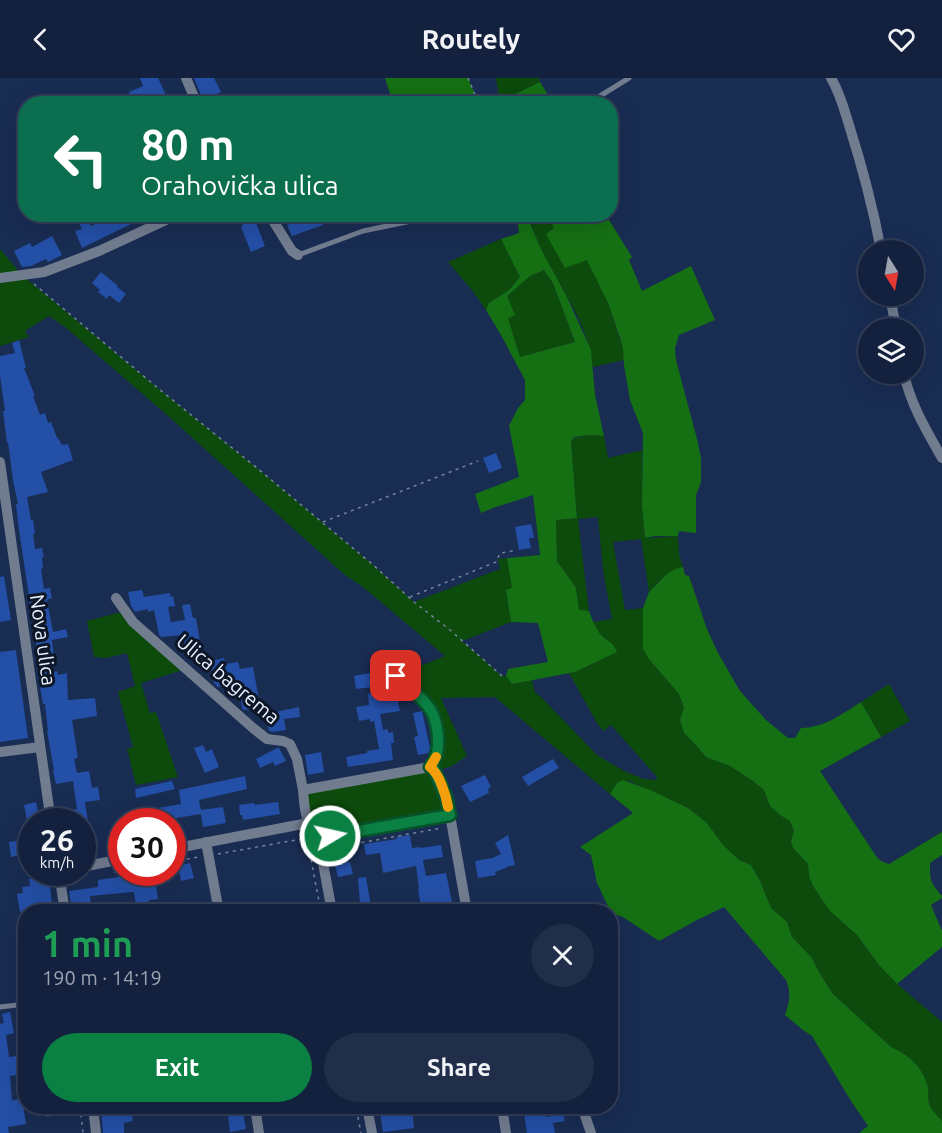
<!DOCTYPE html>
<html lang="en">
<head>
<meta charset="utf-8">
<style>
	:root { --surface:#13213e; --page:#202e49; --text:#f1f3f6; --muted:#9da3b0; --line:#323e58; --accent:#0b8043 }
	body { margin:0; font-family:Ubuntu,sans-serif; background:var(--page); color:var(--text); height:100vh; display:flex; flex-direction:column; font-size:22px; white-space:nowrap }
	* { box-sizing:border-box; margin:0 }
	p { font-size:20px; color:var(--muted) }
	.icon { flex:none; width:33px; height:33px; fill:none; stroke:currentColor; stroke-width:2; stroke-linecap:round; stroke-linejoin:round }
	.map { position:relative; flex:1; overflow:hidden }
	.side { position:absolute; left:18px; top:826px; width:600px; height:210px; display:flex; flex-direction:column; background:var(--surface); border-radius:24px; box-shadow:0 6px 24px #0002,0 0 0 2px var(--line) }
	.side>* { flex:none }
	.hud { position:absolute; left:18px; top:18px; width:600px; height:126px; border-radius:24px; box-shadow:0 6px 24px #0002,0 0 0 2px var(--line); background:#0b6e4f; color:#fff; overflow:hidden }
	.needle { width:39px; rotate:169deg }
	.fabs { position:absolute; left:858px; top:162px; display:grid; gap:12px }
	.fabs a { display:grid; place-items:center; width:66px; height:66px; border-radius:50%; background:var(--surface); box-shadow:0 6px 24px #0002,0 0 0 2px var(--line); font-size:30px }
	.speed { position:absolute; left:18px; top:730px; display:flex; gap:12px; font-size:30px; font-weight:700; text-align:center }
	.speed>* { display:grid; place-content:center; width:78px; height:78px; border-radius:50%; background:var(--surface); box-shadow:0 6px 24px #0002,0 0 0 2px var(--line); line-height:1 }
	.speed small { font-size:15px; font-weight:400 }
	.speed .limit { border:9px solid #d22; background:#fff; color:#111 }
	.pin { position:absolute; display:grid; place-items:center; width:51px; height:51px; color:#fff; margin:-26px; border-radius:12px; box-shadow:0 3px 9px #0006 }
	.me { position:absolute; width:66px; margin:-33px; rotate:81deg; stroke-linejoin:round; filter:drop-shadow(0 0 4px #0008) }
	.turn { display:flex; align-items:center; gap:21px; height:126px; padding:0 24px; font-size:27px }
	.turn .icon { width:78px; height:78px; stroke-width:2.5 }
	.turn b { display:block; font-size:42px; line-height:51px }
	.round { display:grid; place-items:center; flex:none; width:63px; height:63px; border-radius:32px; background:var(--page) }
	.overview { display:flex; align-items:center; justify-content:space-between; height:102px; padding:0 24px }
	h1 { font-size:36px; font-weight:700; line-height:45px; color:#1e9e55 }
	.cta { display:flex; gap:12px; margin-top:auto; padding:12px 24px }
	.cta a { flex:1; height:69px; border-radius:36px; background:var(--accent); color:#fff; font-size:24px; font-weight:700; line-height:69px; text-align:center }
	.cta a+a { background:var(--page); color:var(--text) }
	header { display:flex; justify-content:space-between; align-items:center; height:78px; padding:0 24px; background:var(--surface); font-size:27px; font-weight:700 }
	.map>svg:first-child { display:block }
</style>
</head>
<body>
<header><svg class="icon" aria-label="back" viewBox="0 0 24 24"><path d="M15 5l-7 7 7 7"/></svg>Routely<svg class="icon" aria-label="heart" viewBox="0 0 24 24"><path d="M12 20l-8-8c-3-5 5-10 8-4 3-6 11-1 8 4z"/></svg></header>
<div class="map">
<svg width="942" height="1055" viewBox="0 0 942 1055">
	<rect width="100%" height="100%" fill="#192c52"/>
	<path fill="#0c4b0b" d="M496,0H539L540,4L509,19L511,25H497L500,24Z
		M526,137H547L554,150L587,181L608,225L623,271L624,282L593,289C589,247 561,211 543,175C537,162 532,149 526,137Z
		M501,161L520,199L509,212L489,225L486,232L472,212L448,184Z
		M0,171L22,197L159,311L257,390L372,486L414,524L500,491L498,481L507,480L512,510L506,513L511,544L462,563L502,598H506L512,606L532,602L535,614L541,619L597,677L626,694L644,701L656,702L657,699L611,647L604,653L598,647L569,595L575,594L616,574C613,565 609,564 602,558C598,554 595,549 593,544L612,541L603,492L598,439L578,441L589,533H579L576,510L557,483L556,442L577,440L571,364L574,360L589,357L604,358L608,380L642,372V426L645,460L678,458L679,476L683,489C669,493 657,504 649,514L641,461L613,464L625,532L643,530V555L648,580L679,616L684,629L680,642L684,655L695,666L706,679L730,688L753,703L764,712L770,728L780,737L790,743L794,754L791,763L793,770L808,786L809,798L813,808L830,833L857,857L879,887L897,906L942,944V1043C938,1038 933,1034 930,1028C927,1022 929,1016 928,1010C924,990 908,976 891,969L833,916L820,896L812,880L792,859L787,844L771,830L760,803L751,787L739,782L723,767L707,745L688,730L629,703L617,705L610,716L495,619L441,620L467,678L450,689L442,691L437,686L433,635L396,598L445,578L363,509L345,497L167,337L65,249L49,238L25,253L29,259L0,268Z
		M544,192L553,205L575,264L520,279L508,240L507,218L530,198Z
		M125,533L186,591L141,605L150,635L156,634L178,699L136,707L127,671L133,669L118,614L135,608L127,575L106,580L94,579L87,543Z
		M889,606L910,643L881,659L861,624Z
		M425,693C437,699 440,716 445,728L438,736L335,754C310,749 309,738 308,715Z"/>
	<path fill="#157014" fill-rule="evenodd" d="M385,0H468L477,21L466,26L393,25Z
		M540,4L553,25H511L509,19Z
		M514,137H526L543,175L567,219L591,272L595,317L604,358L589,357L574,359L571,364L577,440L556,442L557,483L576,510L579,532L589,533C592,541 595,549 600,556C607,564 613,563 617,574L575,594L512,606L506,598L508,591L548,584L538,545L511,544L506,512L512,510L507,480L540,477L533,417L493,430L481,435L475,416L519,399L509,348L518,330L525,322V302L501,257L486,232L489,225L509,212L520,199L501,161L519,155L518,147ZM544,192L553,205L575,264L520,279L508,240L515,237L507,218L530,198Z
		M547,137H606L632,179L629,182L642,213L691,188L715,242L679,257L675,270L676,282L697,361L701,380V404L696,417V455L679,453L678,458H655L645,460L642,426L643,355L630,322L624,287L623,271L620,260L608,225L587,182L565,190L546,156L554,150Z
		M683,489L685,497L689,498L707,551L718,575L740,613L766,642L788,660H795L801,650C826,649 840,637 861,624L881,659L820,693L876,778L881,783L889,786L942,754V777L930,785C930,803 930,804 942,818V820L931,827L942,853V869L897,906L879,887L857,857L830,833L823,823L813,808L809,798L808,786L793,770L791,763L794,753L790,743L780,737L770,728L764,712L753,703L730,688L706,679L695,666L684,655L680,642L684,629L679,616L648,580L643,570V530L649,514L666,497L675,491Z
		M623,702L650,712L688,730L707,745L723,767L739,782L751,787L760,803L771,830L787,844L792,859L812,880L820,896L833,916L891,969C908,976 924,990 928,1010C929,1016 927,1022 930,1028C933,1034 938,1038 942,1043V1055H859L868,1048L851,1023L812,958L803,952L785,937C790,923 791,915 786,902L724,829L695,843L659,863L623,839L611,835L597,805L591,777L580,769L633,735L610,716L617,705Z"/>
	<path fill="#244fa6" d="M140,0H158L170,26H133L129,14L143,8Z
		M194,0H214L221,14L203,22Z
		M75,136H85L91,148L112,139L111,136H132L135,144L82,170L75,153L82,151Z
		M242,136H256L259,144L256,145L265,168L251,174L241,149L243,148L238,138Z
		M318,136H319L323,147L292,158L287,147Z
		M52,158L62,177L48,184L46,181L31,188L22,189L14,173L30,165L32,169Z
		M101,194L118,208L117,209L126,216L119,225L109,217L107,221L98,214L100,212L92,205Z
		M19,262L26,290H24L35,318H33L40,337L45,335L48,345L51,344L57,360H58L62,367L68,366L73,382L41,394L48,414L27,419L31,442H33L35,456H33L35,471L42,470L44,479H42L43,490L41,491L44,511L50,510L52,520L47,522L53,554L66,551L68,559L52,562L54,579L48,580L51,595L57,593L58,597L67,595L68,622L95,620L97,638L72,642L78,680L74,681L77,695L89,693L92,710L98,709L100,722L85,724L88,744H65L64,733L77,731L73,703L56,706L53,692H54L47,653H48L45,626H43L37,593L40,592L18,445L16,426H18L13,402L8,364L7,365L3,333H5L0,298V278L15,275L12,265Z
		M496,375L502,390L489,395L483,380Z
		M531,446L534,460H529L531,470L519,472L515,449Z
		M4,498L11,542L0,544V499Z
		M142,512L144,519L170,515V519L173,518L175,528L168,529L171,544L185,542L182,527L190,526L193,540H196L201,569L185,572L183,557L161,559L159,557L154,532L148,534V531L135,534L131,528L128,514Z
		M16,572L28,660L0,664V574Z
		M224,580L225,586L238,584L240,591L253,589L259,622H255L257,631L244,632L242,631L239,606L218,609L214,605L211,583Z
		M370,595L372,609L356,611L354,598Z
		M395,611L400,633L380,636L383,652L388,651V655L393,654L394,665H391L393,682L348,689L346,679L367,675V673L379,671L374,643L370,644V641L359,643L356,629L369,627L368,616Z
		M299,629L300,639L284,641L286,652L273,654L269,653L266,636Z
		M422,633L430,670L429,675L418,677L414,659L418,658L413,635Z
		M203,667L206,674L212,671L219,689L205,695L194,670Z
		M277,670H279L286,683L275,688L273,684L260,690L256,681Z
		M321,674L324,694L308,697L305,677Z
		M553,681L559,690L528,708L522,699Z
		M485,697L491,709L488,711L489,715L470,724L461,708Z
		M245,698L247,711L199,722L201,732L223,729L226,745L203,749L201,736L152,744H143L140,733L181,726L179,712Z
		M172,703L175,711L136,720L135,711Z
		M36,724L39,739L27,742L24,727Z
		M278,724L280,736L243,742L242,737H240L239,727L254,725L255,727Z
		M410,757L412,770L419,769L420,770L441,767L443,779L423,782L426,798L446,795L454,834H438V832L422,834L418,811H419L416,788L383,795L380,775L366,777L364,766L397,761L396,759Z
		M508,757L515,787L506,789V790L495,794L496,797L478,800L475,783L492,780L501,776L495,765Z
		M32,761V793L27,794L24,776L11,779L9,764Z
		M350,784L353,796L338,799L335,787Z
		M190,785L194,800L181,803L178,788Z
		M146,795H162L164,806L156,807L158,821L149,822V826L136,828L134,814L122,815L90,818L92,834H72L69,813L98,809V802Z
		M49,798L53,834H46L45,831L20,834L17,816L23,815L22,809L30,808L29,801Z
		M366,799L372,834H339V829L360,825L358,800Z
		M179,825V828L203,825L204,834H170L169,827Z
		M10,934L14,955L6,957L9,979L16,978L18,997L10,998L12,1022L22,1021L26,1046L8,1049L9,1055H0V946L4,945L2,936Z
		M44,1029H80L81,1034L46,1039Z
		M126,1029H131L133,1043L124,1045V1055H103L101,1032Z
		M227,1029H242L246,1051L230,1054Z
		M379,1029H412L414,1050L383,1054Z
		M523,1029H544L546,1039L563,1035L565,1043L553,1045L555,1055H527Z"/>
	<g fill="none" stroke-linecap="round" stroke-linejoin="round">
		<path stroke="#75839f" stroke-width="1.5" stroke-dasharray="3 4.5" stroke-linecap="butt" d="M468,0L479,26
			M34,206L159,311L257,390L372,486L414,524L450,552L502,598
			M323,444L478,383
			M410,519L496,484L500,475L513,473
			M332,770L442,750
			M218,776L307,760L321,834
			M172,784L198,779
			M114,794L122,793
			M70,801L80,799
			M80,1029L83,1055
			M358,1039L361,1055"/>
		<path stroke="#717c8f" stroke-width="5" d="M587,26L629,0
			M298,177L363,153L421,141L432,136
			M0,929L26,926"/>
		<path stroke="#717c8f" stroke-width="10" d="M186,0L197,26
			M831,0C840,15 844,31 849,47C862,88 873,130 881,172
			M269,136L292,173L298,177
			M0,200L44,194L99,173L179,136
			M890,218L896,250
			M904,296C911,327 926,352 942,380
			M0,384L51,744
			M116,520L133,544L253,650L267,661L283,663L290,666L297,681L303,712
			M396,598C407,607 418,616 427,627C438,639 441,666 435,681C434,684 432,686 430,689
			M0,674L40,669
			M430,689L434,691L446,719L450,737L330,758C304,755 305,733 303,712Z
			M450,737L467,834
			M321,756L319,763L332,834
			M206,764L219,834
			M172,771L308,745
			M82,789L122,781
			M59,795L65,834
			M93,1029L96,1055
			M255,1029L259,1055
			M367,1029L372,1055
			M502,1029L506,1055
			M582,1029L591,1055"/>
	</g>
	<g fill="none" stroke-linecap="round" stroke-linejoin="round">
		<g stroke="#07532c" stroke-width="15">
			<path id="route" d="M330,758L450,737L446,719L434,691L430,689C432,686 434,684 435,681C441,666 438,639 427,627C418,616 406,607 396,598"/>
		</g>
		<use href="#route" stroke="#0b8043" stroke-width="10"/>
		<path stroke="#f59e0b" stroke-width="10" d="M436,679L430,689C440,696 446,718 448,729"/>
	</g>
	<g text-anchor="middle" stroke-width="6" stroke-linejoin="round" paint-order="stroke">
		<g font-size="20" fill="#e8f0ff" stroke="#0d1626">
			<text transform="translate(43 562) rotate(82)" y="7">Nova ulica</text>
			<text transform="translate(228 601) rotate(40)" y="7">Ulica bagrema</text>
		</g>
	</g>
</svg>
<div class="fabs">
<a><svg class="needle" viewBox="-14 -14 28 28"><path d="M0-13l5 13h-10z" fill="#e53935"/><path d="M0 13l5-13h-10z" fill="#9da3b0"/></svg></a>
<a><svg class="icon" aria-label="layers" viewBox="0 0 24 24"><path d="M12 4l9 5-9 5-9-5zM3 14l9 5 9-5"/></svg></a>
</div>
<div class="speed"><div>26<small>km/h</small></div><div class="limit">30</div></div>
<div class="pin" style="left:396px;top:598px;background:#d93025"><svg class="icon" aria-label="arrive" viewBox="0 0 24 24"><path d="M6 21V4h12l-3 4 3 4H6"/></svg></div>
<svg class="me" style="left:330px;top:758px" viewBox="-20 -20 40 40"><circle r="17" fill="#0b8043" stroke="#fff" stroke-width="3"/><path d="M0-11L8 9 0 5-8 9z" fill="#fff"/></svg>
<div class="hud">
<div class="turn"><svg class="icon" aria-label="left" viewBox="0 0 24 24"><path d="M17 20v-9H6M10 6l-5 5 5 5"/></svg><div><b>80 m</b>Orahovička ulica</div></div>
</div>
<section class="side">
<div class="overview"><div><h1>1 min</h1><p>190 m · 14:19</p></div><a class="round"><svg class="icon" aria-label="close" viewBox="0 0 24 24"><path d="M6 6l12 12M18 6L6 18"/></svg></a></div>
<div class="cta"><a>Exit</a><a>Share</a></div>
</section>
</div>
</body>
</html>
